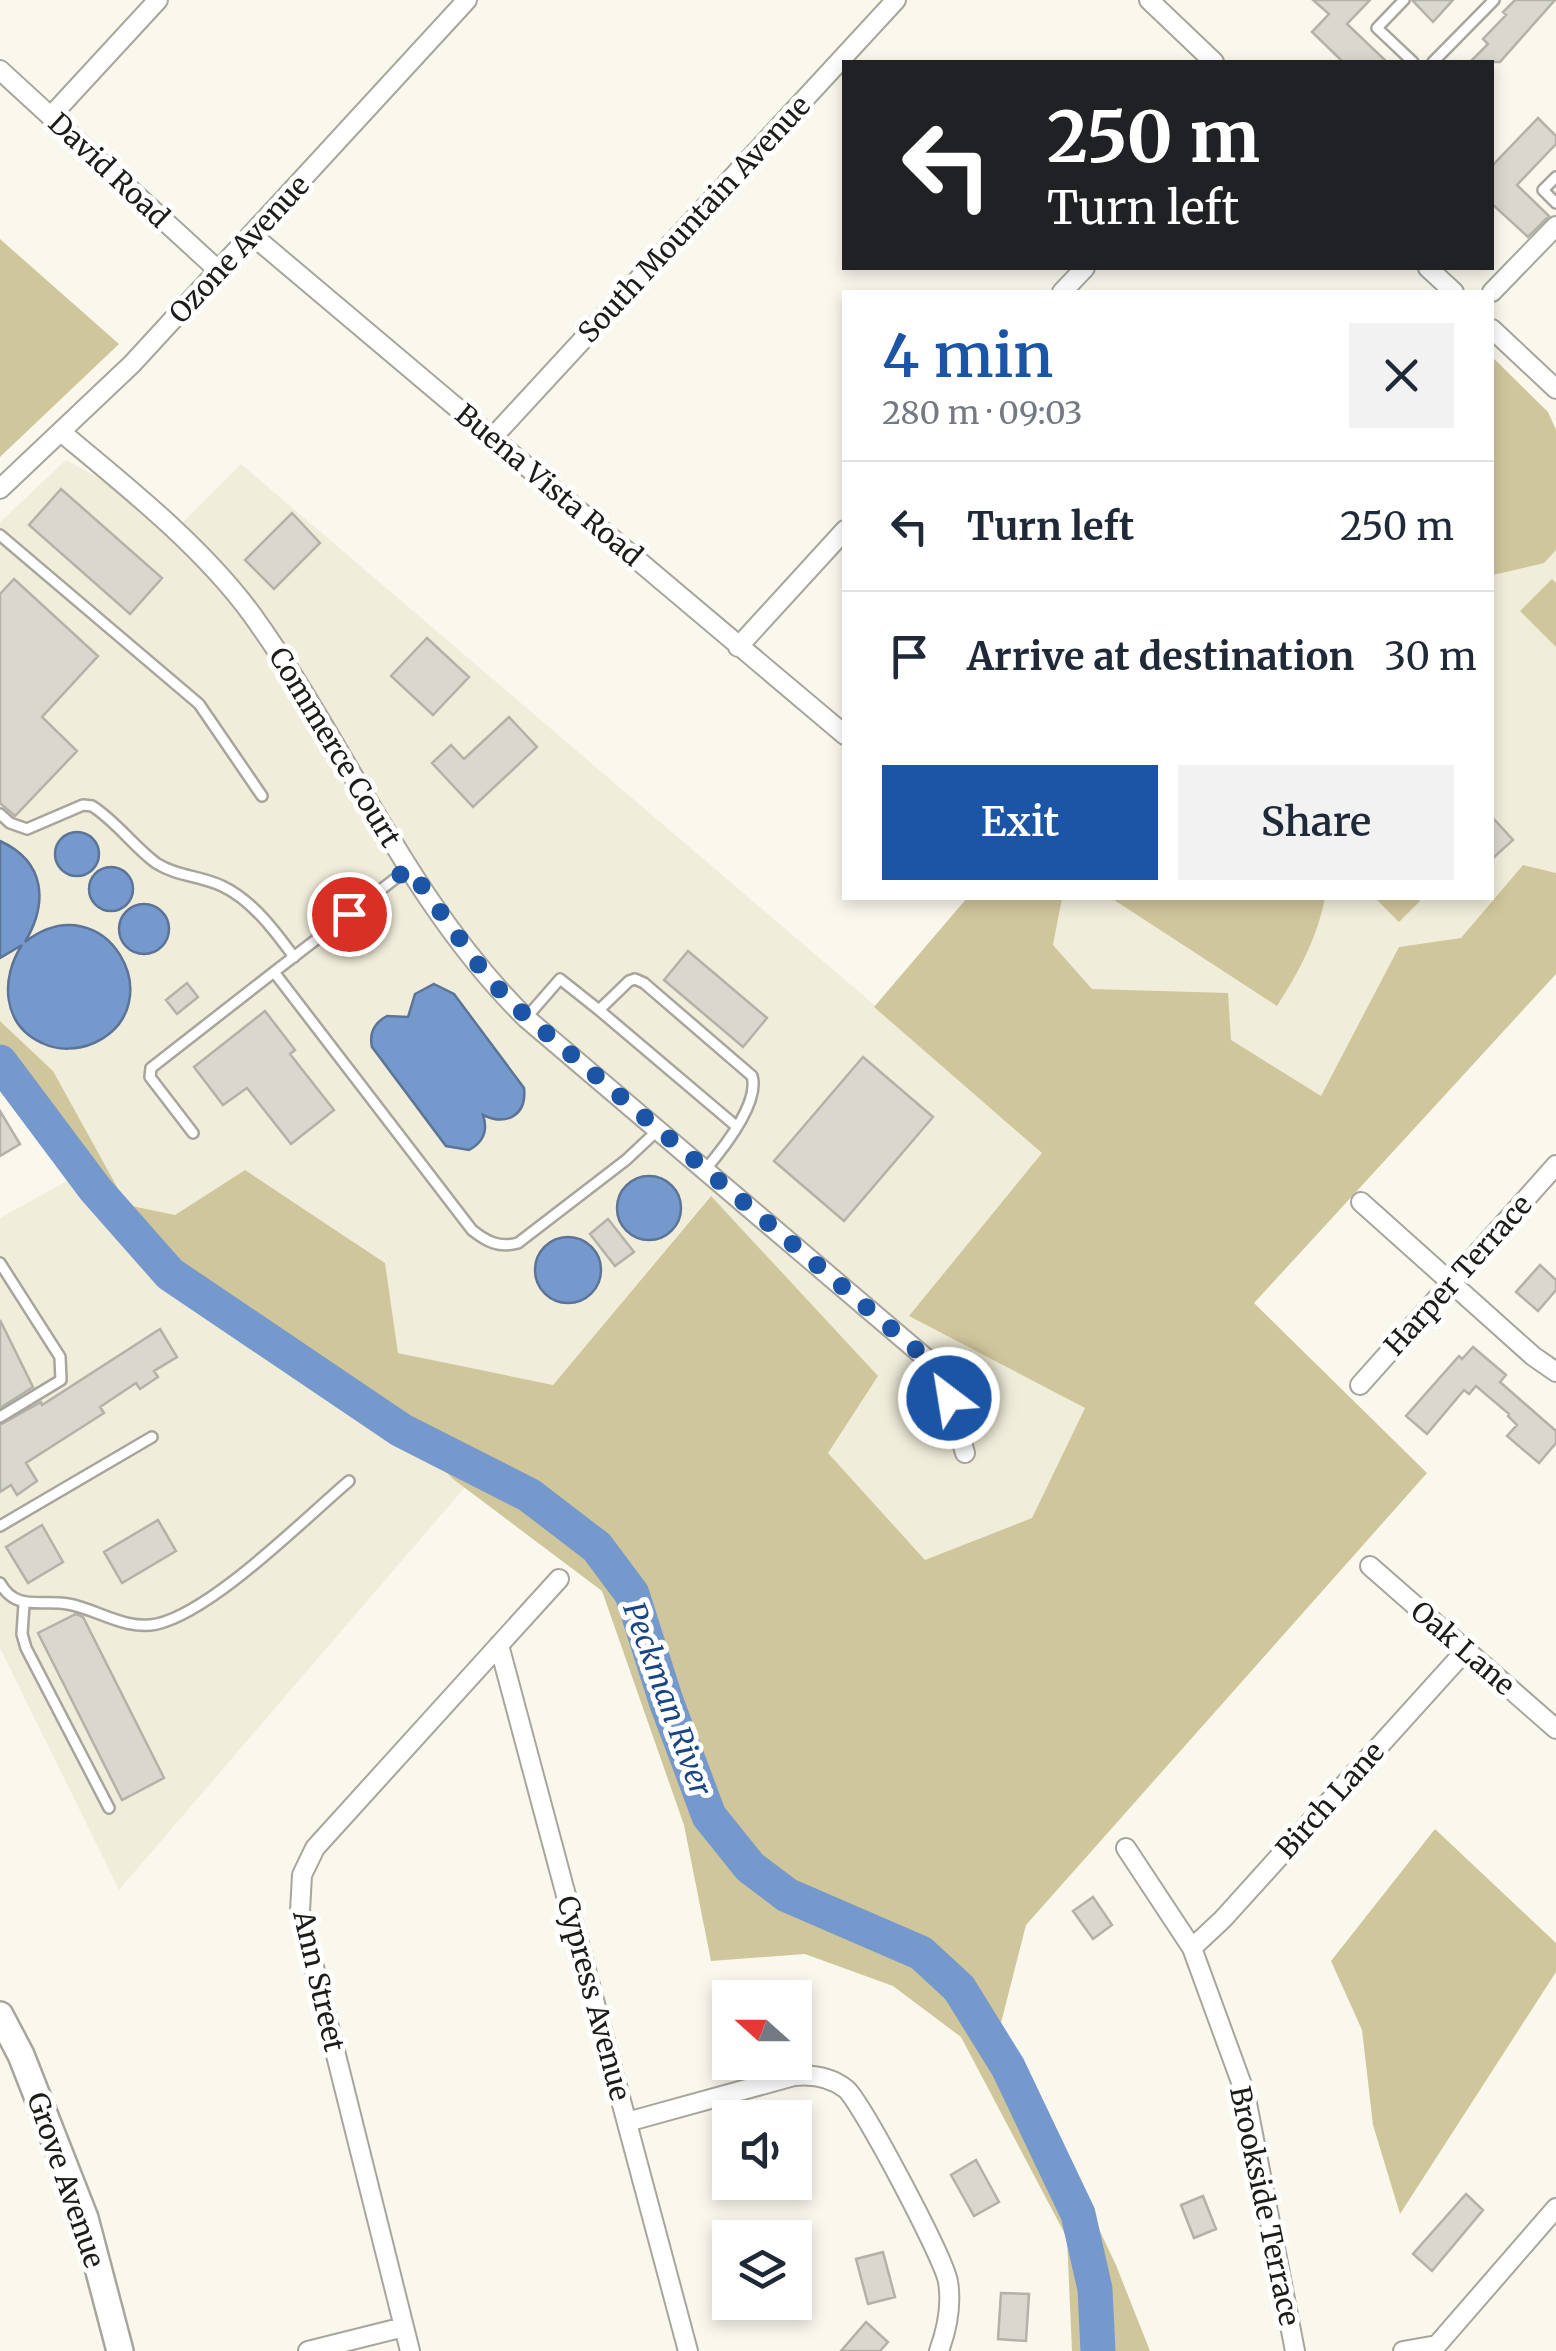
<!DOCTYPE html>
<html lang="en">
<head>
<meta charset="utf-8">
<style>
	:root { --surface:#fff; --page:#f2f2f3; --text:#1f2937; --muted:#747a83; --line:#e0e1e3; --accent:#1d55a6 }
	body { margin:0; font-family:Merriweather,serif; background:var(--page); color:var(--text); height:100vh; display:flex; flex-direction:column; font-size:38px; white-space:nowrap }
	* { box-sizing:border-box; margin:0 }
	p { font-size:32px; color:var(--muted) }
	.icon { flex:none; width:55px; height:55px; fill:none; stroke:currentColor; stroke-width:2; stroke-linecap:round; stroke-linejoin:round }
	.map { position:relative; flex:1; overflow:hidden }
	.details { position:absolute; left:842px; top:290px; width:652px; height:610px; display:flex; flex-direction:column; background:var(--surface); border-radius:0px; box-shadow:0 5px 15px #0003 }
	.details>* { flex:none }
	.banner { position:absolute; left:842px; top:60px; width:652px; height:210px; border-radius:0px; box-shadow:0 5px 15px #0003; background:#202124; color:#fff; overflow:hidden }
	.needle { width:65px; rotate:291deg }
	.tools { position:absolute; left:712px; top:1980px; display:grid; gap:20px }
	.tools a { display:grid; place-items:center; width:100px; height:100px; border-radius:0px; background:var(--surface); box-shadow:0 5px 15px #0003; font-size:50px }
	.pin { position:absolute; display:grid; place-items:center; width:85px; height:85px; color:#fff; margin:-42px; border:5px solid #fff; border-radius:50%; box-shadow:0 2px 10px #0007 }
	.me { position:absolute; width:110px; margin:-55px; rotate:329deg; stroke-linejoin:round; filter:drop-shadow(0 0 8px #0008) }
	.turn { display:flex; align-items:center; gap:35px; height:210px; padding:0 40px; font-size:45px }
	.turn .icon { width:130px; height:130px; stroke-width:2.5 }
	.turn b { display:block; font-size:70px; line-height:85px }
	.round { display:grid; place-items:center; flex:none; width:105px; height:105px; border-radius:0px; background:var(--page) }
	.headline { display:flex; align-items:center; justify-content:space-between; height:170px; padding:0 40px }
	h1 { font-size:60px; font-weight:600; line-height:75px; color:var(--accent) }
	.button { display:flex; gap:20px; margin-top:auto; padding:20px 40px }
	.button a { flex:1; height:115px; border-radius:0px; background:var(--accent); color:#fff; font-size:40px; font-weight:600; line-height:115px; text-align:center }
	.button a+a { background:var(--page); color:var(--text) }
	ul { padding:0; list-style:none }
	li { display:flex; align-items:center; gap:30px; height:130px; padding:0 40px; border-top:2px solid var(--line) }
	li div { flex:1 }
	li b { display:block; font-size:38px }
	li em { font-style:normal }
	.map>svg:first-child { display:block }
</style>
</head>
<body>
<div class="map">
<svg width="1556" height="2351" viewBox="0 0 1556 2351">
	<rect width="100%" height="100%" fill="#faf8ed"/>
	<path fill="#f1eddb" d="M1493,357L1548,412L1556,430V974L1265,1291L985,898H1492Z
		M66,460L182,523L241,464L1056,1160L922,1323L1085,1408L1032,1518L925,1560L827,1452L710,1196L553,1385L398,1353L385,1263L245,1170L175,1215L126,1205L53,1071L0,1021V522Z
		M74,1177L443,1462L466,1486L119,1890L0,1648V1218Z"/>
	<path fill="#d0c69b" d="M0,239L119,344L0,457Z
		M1492,357L1548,412L1556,430V550L1544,563L1493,575Z
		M1552,579L1556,583V647L1520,611Z
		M1523,865L1556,873V974L1254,1303L1427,1473L1026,1925L1001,2023L1116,2265L1150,2351H1072L1067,2238L961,2037L893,1986L805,1954L711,1961L684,1825L602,1591L453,1479L430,1455L149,1273L61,1170L0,1084V1021L53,1071L127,1205L175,1215L245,1170L385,1263L398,1353L553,1385L711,1196L878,1376L828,1453L925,1560L1032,1518L1085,1408L909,1316L1042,1153L874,1007L967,898H1062L1053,945L1092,989L1228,993L1231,1040L1321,1096L1399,947L1461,938Z
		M1111,898H1325C1317,938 1299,972 1277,1006Z
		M1378,898H1416L1420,901L1399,922L1376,899Z
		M1435,1829L1556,1943V1972L1400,2214L1373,2125L1362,2030L1331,1961Z"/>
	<path fill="#7699cd" stroke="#5b7497" stroke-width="2.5" d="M55 854a22 22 0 1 1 44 0a22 22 0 1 1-44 0Z
		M0,841C46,862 48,903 25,942C106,880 175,1006 94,1043C78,1050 58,1051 42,1043C2,1025 0,978 22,945L0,958Z
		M89 889a22 22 0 1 1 44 0a22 22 0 1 1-44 0Z
		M119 929a25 25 0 1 1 50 0a25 25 0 1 1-50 0Z
		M434,984L454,994L524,1088C527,1116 506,1126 483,1115C488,1130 484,1142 469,1150L446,1146L372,1047C369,1033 374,1023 387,1016L408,1017L415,994Z
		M617 1208a32 32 0 1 1 64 0a32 32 0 1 1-64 0Z
		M535 1270a33 33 0 1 1 66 0a33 33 0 1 1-66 0Z"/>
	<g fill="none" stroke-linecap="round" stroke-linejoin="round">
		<path stroke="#7699cd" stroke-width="35" d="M0,1062L95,1189L170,1274L401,1430L529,1495L597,1547L632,1594L666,1701L709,1816L750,1867L787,1895L921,1953L959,1988L1008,2067L1078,2214L1095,2289L1098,2351"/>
	</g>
	<path fill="#dad8ce" stroke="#b4b2a8" stroke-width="2.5" d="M1313,0H1370L1347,24L1387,62H1343L1312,32L1329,14Z
		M1412,0H1453L1433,22Z
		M1515,0H1555L1500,62H1470L1488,44L1483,39L1506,15L1503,12Z
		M1538,118L1556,136V144L1517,185L1549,216L1528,237L1492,204V166Z
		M61,489L162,578L130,614L29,525Z
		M292,513L320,543L274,589L245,560Z
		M14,579L98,656L42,717L77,751L15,816L0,803V594Z
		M427,638L469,677L433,715L391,676Z
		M509,717L537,747L473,807L432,763L451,745L464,759Z
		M1492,817L1513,840L1492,859Z
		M688,951L767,1018L743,1047L664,980Z
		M187,983L198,997L177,1014L166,1000Z
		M265,1011L295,1050L290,1054L334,1110L291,1144L247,1088L223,1105L194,1067Z
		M863,1057L933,1117L844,1221L774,1161Z
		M0,1111L20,1144L0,1156Z
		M608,1219L634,1252L615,1266L590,1234Z
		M1540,1265L1556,1280V1290L1538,1311L1516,1292Z
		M0,1320L33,1387L0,1408Z
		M160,1329L177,1357L154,1371L158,1377L140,1389L136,1383L100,1407L104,1413L26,1463L37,1481L17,1495L11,1485L0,1492V1425L41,1402L42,1405Z
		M1473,1347L1506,1375L1500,1382L1556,1431V1443L1539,1463L1507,1436L1517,1425L1508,1416L1509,1414L1476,1386L1469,1394L1464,1390L1427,1434L1406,1416L1459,1356L1462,1359Z
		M158,1520L176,1551L122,1583L104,1552Z
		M42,1525L63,1562L28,1583L6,1547Z
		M76,1614L83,1617L164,1778L122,1800L38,1633Z
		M1093,1897L1112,1925L1093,1939L1073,1911Z
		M976,2160L999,2202L974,2216L951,2175Z
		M1466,2194L1483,2210L1432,2271L1413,2254Z
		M1203,2196L1216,2229L1194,2238L1181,2205Z
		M883,2252L895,2297L868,2304L856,2259Z
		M1001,2293L1029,2294L1026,2341L998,2339Z
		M866,2322L888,2342L880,2351H841Z"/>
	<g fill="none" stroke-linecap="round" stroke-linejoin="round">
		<g stroke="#a8a69c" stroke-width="14">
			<path id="lane" d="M1404,0L1377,28L1413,62
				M1433,62L1494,0
				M1556,177L1543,190L1556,203
				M0,535L199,704L262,796
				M0,814L10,823L27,829L83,805L92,806C116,821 133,846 156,863C176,876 201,876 222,886C252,900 275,931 294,957
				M409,868L274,972L472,1230C487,1242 499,1248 518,1243L626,1160L658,1130
				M599,1010L736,1126
				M526,1018L560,979L599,1010L629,981L635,979L644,983L752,1076C760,1103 722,1150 705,1170
				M193,1133L150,1077L151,1068L274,972
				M0,1263L60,1357L61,1380L0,1417
				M0,1526L152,1437
				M0,1583C16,1612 41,1599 68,1604C97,1609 126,1631 157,1624C213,1611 303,1520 349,1481
				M24,1604L22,1634L26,1648L109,1808"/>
		</g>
		<g stroke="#a8a69c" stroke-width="22">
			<path id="street" d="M1149,0L1214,62
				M0,70L219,271
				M51,116L158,0
				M252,235L845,735
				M1428,268L1454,292
				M1062,292L1085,268
				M1492,292L1556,226
				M1492,329L1556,389
				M61,432C126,486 203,547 253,616C347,747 409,903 526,1018L941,1371L965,1453
				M493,437L896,0
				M0,489L132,364L467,0
				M738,647L845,530
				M1361,1202L1533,1356L1556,1372
				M1360,1385L1556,1165
				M1370,1566L1556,1729
				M499,1645L688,2351
				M1126,1848L1192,1948L1245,2093L1295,2351
				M1192,1948L1223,1919L1466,1650
				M627,2122L794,2076C813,2074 831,2077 846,2089C862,2103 945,2260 948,2282C952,2306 947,2329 939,2351
				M308,2351L404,2327
				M410,2351L300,1911L302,1875L315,1848L559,1579
				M1403,2351L1437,2345L1556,2208"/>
		</g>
		<g stroke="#a8a69c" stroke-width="30">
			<path id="secondary" d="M0,2015L21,2055L85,2218L120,2351"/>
		</g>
		<use href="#lane" stroke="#fff" stroke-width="9"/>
		<use href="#street" stroke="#fff" stroke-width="18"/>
		<use href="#secondary" stroke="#fff" stroke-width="25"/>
	</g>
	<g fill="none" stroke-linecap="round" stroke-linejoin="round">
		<path stroke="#1d55a6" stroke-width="18" stroke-dasharray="0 32.4" d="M349,914L409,868L480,967L510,1002L941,1371L949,1398"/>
	</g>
	<g text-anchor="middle" stroke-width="10" stroke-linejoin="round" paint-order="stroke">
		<g font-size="28" fill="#1d1c18" stroke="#fff">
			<text transform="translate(109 170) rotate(43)" y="10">David Road</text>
			<text transform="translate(694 219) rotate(-47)" y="10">South Mountain Avenue</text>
			<text transform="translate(239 249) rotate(-47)" y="10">Ozone Avenue</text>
			<text transform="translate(549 485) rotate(40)" y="10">Buena Vista Road</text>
			<text transform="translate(335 747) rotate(59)" y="10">Commerce Court</text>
			<text transform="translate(1458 1275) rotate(-48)" y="10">Harper Terrace</text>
			<text transform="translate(1463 1648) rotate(41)" y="10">Oak Lane</text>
			<text transform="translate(1330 1800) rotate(-48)" y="10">Birch Lane</text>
			<text transform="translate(319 1981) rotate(77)" y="10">Ann Street</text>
			<text transform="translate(594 1998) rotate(75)" y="10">Cypress Avenue</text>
			<text transform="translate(66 2180) rotate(71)" y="10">Grove Avenue</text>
			<text transform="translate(1265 2206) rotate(78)" y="10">Brookside Terrace</text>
		</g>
		<g font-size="30" font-style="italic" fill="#1a4584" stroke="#fff">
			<text transform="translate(667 1699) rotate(70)" y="10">Peckman River</text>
		</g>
	</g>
</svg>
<div class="tools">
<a><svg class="needle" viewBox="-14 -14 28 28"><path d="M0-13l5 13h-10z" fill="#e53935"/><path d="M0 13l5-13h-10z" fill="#747a83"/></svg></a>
<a><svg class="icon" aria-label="sound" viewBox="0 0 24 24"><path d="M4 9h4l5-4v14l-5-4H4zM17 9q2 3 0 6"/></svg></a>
<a><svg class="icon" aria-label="layers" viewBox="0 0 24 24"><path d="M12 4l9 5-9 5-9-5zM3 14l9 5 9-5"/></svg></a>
</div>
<div class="pin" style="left:349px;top:914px;background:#d93025"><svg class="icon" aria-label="arrive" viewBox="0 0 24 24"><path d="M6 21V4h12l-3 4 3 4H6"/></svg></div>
<svg class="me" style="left:949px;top:1398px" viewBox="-20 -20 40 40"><circle r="17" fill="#1d55a6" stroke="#fff" stroke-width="3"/><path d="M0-11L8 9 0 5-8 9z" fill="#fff"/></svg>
<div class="banner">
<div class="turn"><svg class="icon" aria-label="left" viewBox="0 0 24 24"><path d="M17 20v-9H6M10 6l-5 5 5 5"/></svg><div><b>250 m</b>Turn left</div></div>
</div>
<section class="details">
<div class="headline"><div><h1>4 min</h1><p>280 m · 09:03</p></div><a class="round"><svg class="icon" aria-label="close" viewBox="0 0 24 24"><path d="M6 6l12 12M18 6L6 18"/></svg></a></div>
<ul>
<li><svg class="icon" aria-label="left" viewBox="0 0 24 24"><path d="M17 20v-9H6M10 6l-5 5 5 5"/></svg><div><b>Turn left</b></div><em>250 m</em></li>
<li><svg class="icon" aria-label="arrive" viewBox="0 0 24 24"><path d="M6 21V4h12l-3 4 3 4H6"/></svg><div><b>Arrive at destination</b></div><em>30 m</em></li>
</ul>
<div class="button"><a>Exit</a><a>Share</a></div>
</section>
</div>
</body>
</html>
